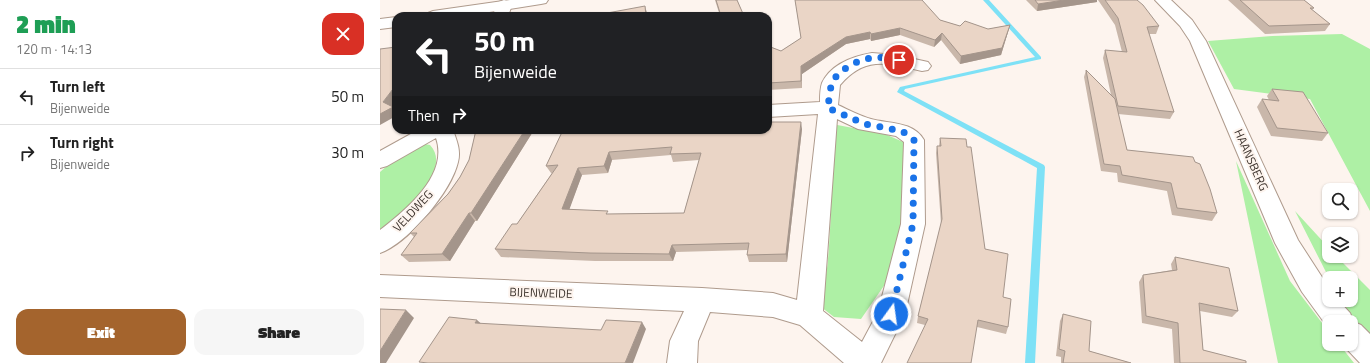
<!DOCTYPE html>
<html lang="en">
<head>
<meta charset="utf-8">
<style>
	:root { --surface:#fff; --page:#f6f6f6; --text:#222; --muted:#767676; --line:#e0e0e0; --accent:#a4642d }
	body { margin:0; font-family:"Titillium Web",sans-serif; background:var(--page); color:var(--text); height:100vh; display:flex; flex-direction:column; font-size:15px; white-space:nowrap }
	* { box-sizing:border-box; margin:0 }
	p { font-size:13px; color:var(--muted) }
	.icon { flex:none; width:22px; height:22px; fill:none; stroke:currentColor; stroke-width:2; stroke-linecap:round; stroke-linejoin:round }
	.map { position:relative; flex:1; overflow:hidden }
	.sheet { display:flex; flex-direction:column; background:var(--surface); width:380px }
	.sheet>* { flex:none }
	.guide { position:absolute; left:12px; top:12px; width:380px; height:122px; border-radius:12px; box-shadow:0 1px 3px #0004; background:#202124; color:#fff; overflow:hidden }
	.fabs { position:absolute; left:942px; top:183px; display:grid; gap:8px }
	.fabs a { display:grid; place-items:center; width:36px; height:36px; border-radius:8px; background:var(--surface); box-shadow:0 1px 3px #0004; font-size:20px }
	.pin { position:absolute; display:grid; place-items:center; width:34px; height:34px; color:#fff; margin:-17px; border:2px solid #fff; border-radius:50%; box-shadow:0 1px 4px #0007 }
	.me { position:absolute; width:44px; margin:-22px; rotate:14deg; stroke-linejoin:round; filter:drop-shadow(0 0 3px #0008) }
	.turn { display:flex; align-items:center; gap:14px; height:84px; padding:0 16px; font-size:18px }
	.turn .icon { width:52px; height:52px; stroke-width:2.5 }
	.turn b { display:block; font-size:28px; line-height:34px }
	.then { display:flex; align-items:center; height:38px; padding:0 16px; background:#0003; gap:8px; font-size:15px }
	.round { display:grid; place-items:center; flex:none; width:42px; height:42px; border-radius:12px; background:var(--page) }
	.overview { display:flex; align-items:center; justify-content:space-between; height:68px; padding:0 16px }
	h1 { font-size:24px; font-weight:800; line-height:30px; color:#1e9e55 }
	.action { display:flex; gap:8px; margin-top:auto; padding:8px 16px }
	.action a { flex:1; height:46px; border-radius:12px; background:var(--accent); color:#fff; font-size:16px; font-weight:800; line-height:46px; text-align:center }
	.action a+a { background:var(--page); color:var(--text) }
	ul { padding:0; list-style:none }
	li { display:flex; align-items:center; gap:12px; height:56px; padding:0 16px; border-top:1px solid var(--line) }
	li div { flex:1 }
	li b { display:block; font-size:15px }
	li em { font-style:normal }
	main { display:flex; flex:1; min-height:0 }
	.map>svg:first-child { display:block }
</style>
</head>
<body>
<main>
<section class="sheet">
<div class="overview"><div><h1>2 min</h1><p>120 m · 14:13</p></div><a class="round" style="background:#d93025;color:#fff"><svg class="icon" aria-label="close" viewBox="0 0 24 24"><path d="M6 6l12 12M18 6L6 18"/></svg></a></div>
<ul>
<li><svg class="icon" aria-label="left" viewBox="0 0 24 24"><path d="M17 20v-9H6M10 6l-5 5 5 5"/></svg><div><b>Turn left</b><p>Bijenweide</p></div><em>50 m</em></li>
<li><svg class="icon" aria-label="right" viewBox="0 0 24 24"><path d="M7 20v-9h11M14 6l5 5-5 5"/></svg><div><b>Turn right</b><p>Bijenweide</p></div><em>30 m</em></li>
</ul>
<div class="action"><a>Exit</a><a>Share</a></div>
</section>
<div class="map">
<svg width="990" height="363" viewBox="0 0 990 363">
	<rect width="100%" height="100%" fill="#fdf4ee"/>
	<path fill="#aef0a5" d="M962,34L990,49V211L930,99L854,89L828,41L892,36Z
		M452,124L505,134L530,145L519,264L481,319L454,317L441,307C442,290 447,275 448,259C452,214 452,169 452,124Z
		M45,144L50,145C75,171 17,219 0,234V172L14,160Z
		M856,161L910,281L949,332V344H959L974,363H898Z
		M915,211L949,248V256H956L990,290V338L975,324L962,300H971V278H949Z"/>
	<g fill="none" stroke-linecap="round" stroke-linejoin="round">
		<path fill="#7ee1f6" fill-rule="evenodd" d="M603,0H609L661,57V59L525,89L524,91L664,165L665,167L655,363H645L657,168L517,92L520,87L655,57Z"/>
		<g stroke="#af9b8d" stroke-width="2">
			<path id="street" d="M124,0L129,2L132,5L128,16H112L119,2Z
				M775,0H791L812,20L826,41L918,240L949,288V300H958L970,313L974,322L981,325L990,334V363H980L962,344H971V322H949V329L922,292L895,243L810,41L800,26Z
				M492,53L516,55L548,62L551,66L548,70L542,71C509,63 485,55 460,85L458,105C469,110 480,116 491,119C509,124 533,121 544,140L545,224L525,314L501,363H464L420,325L393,317L330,312L318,341L317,363H287L290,341L304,311L0,297V275L322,288L393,293L417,300L438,114L388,117V105L440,102C440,97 440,89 442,83C451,64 474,56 492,53ZM457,119L478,129L516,136L524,142L521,224L498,312L482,342L443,311Z
				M38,130H73C77,141 81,151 78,162C71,192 28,243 0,253V230C26,210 69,175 56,138L7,166L0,168V151Z"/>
		</g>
		<g stroke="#af9b8d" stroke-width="2">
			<path id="secondary" d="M130,0H168L166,3L161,4L84,16H45L48,13L53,11Z
				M16,17V27L0,29V19Z"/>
		</g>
		<use href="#street" fill="#fff" fill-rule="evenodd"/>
		<use href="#secondary" fill="#fff" fill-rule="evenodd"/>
	</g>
	<path fill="#c9b7aa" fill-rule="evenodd" d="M335,0H357L364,16H340Z
		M415,0L560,20L580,26L608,29L630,25L628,32L621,55L580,64L561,40L554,47L520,35L491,41L490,39L466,44L422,74V88L388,90V46L401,51L421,38Z
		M646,0H717V2L657,11Z
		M718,0H757L779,26L776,34H769L794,112L790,119L738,114L747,150L837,213L832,221L792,215L787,191L738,182L737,173L721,171L704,77L706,70L731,95L723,58L725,50L742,52L735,25Z
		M848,0H924L934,8L932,10L950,24L945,31L885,34Z
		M892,89L948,133L942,141L891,136L877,107L882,99L889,100L887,96Z
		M422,129L407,262H369L367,255L368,250L296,252L293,261H215L121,257L115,249L137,224L172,173H171L166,166L183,130L331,131ZM291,155L293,162L319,160L304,213L229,214L189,209L202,175L228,173L232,160Z
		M96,130H154L97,221H95L70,261L29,262L21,255L34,237L30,233L68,194L80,177L89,160Z
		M560,138L587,147L605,249L623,297L628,327L626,334L597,327L545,325L537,323L538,316L561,224L556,153L557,146H559Z
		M795,257L858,311L852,317L820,311L823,350L866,363H794L792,329L762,323L759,282L763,275L792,270L791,264Z
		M683,314L709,351L751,363H681V357L676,356L680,321Z"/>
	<path fill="#a4958b" d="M684,0H717V2L657,11L658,4Z
		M265,6L267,13L268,16H266Z
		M630,25L628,32L621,55L580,64L581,56Z
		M520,28V35L491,41V34Z
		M490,32V39L466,44L422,74V88L421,66L466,37Z
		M562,33L561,40L554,47L555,40Z
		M16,85V101L12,107H13L16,111V116L0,125V114L3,102Z
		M421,122L422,129L407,262L406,254Z
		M145,130H154L97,221L91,213Z
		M229,152L232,160L228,173L224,166Z
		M198,168L202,175L187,216L182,209Z
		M89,213L95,221L70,261L62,254Z
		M292,245L296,252L293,261L289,254Z
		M26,310L34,318L6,363H0V351Z
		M97,320L105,327L95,323Z
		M262,322L266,329L253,363H245Z"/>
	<path fill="#ead5c6" stroke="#a4958b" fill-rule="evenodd" d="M336,0H357L364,16H341Z
		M415,0H542L560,20L580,26L585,21L608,29L630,25L622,48L581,56L562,33L555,40L520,28L491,34L490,32L466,37L421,66V81L388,83V46L401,51L421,38Z
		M655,0H684L658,4Z
		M725,0H757L763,5L779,26L767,27L794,112L738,106L725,50L747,52L738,18Z
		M860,0H924L934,8H930L950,24L889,26Z
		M265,6L266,16H211Z
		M16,47V85L3,102L13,107L0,114V49Z
		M706,70L735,99L747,150L813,157L815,162L820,164L830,189L837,213L797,208L791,183L742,175L740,166L724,164Z
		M892,89L923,92L948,133L897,128L882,99L899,101Z
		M390,122H421L406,254L367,255L369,243L292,245L289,254L210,253L115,249L132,224H137L178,165L166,166L183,130H328L327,131L388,130H389ZM292,147L290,154L321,153L304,213L226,214L228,211L182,209L198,168L224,166L229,152Z
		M96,130H145L91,213H89L62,254L21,255L37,233H30L68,194L80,177L89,160Z
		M560,138L586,139L587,147H591L605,249L628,254L623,297L631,299L628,327L598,320L591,363H527L548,319L538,316L562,219L557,146H561Z
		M795,257L849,268L858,311L819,303L823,350L866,361V363H800L798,323L766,316L763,275L797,270Z
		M0,309L26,310L0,351Z
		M683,314L711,321L709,351L751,363H683L685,351L679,349Z
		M69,317L97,320L95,323L221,330L226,320L262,322L245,363H48L39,362Z"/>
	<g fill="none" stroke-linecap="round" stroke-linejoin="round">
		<path stroke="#1a73e8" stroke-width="7" stroke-dasharray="0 12.6" d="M511,314L533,224L534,140L522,131L485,124L448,108C449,101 449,91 452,84C454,77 460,72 466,68C483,57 499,55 519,60"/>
	</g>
	<g text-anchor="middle" stroke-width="4" stroke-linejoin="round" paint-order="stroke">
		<g font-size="12" fill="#3c332d" stroke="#fdf4ee">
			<text transform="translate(871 160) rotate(66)" y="4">HAANSBERG</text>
			<text transform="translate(33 211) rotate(-47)" y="4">VELDWEG</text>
			<text transform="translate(161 293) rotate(2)" y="4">BIJENWEIDE</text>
		</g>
	</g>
</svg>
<div class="fabs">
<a><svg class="icon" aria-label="search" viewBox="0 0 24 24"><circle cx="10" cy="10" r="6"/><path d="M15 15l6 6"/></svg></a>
<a><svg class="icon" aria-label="layers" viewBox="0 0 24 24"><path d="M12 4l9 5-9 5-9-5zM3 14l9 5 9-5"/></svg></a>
<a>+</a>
<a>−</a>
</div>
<div class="pin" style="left:519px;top:60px;background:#d93025"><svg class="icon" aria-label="arrive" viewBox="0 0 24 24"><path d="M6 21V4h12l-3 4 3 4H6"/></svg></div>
<svg class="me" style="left:511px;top:314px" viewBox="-20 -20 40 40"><circle r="17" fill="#1a73e8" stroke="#fff" stroke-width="3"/><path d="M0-11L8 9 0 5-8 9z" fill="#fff"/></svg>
<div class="guide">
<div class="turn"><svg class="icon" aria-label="left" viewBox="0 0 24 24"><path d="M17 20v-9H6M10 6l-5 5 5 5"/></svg><div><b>50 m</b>Bijenweide</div></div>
<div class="then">Then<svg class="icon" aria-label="right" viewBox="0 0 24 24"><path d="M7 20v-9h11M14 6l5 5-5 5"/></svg></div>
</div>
</div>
</main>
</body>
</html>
